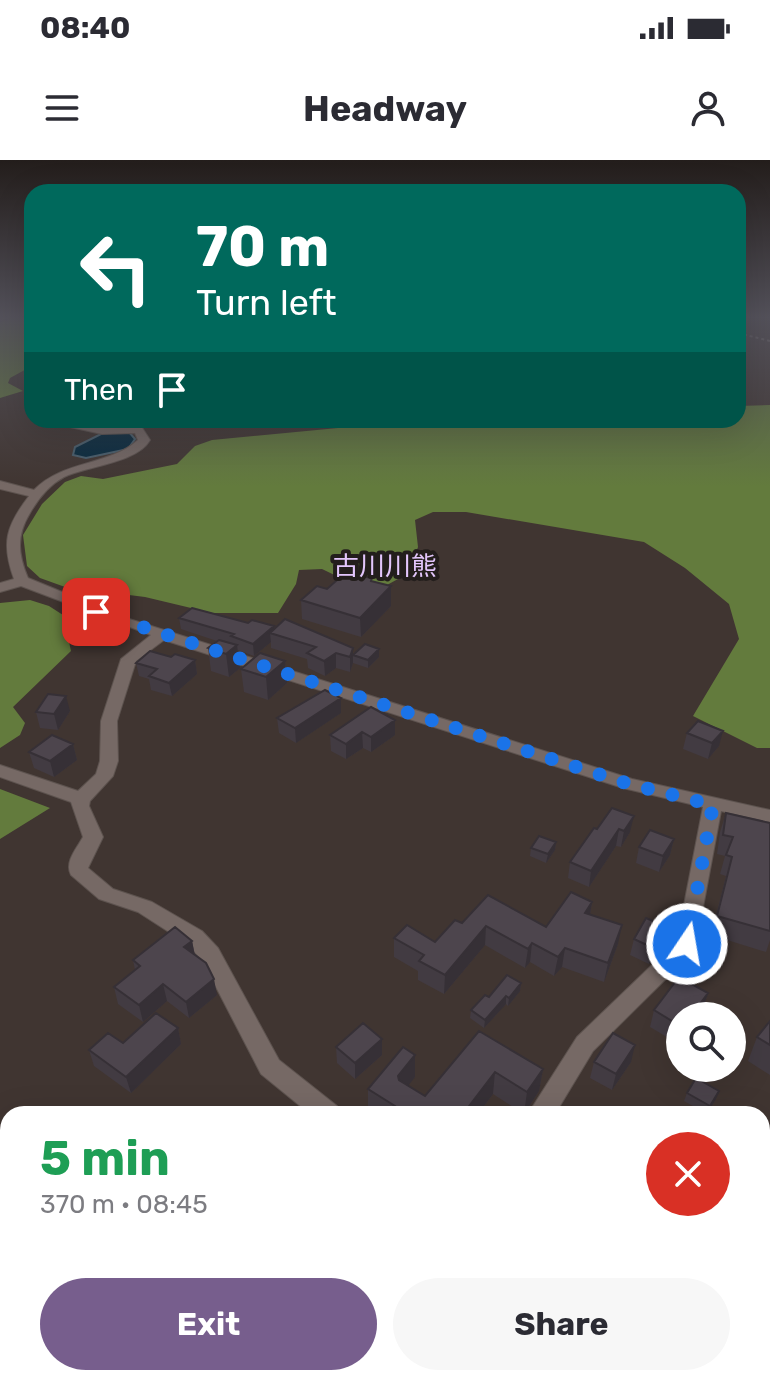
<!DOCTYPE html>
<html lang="en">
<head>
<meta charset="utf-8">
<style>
	:root { --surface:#fff; --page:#f7f7f7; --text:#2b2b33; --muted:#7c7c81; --accent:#775e8d }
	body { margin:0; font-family:Rubik,"Noto Sans JP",sans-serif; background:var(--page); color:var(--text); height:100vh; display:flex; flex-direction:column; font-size:30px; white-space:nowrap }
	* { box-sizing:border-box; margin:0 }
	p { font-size:26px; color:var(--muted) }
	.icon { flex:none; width:44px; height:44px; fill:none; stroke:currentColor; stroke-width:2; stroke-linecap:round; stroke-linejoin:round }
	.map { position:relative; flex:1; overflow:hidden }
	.details { position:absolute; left:0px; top:946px; width:770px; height:280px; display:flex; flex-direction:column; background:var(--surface); border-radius:24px 24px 0 0; box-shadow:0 8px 32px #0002 }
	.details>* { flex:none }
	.hud { position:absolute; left:24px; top:24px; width:722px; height:244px; border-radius:24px; box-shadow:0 8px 32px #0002; background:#00695c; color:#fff; overflow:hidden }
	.fabs { position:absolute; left:666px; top:842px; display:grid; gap:16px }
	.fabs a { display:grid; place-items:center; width:80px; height:80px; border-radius:50%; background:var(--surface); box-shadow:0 8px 32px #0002; font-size:40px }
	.pin { position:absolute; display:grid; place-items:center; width:68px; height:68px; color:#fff; margin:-34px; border-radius:16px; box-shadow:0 4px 12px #0006 }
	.me { position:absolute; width:88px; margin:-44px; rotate:12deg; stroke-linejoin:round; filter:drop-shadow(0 0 6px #0008) }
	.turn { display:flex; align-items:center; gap:28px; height:168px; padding:0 40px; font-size:36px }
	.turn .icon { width:104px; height:104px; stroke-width:2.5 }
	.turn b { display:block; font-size:56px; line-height:68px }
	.then { display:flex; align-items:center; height:76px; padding:0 40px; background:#0003; gap:16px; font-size:30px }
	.round { display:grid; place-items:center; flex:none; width:84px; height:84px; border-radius:42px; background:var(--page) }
	.summary { display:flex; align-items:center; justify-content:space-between; height:136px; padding:0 40px }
	h1 { font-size:48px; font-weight:700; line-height:60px; color:#1e9e55 }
	.button { display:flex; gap:16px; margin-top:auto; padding:16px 40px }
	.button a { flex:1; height:92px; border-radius:48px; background:var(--accent); color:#fff; font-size:32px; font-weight:700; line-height:92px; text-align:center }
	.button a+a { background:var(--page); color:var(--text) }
	.status { display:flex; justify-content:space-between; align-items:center; height:56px; padding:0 40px; background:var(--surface); direction:ltr }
	.status svg { height:22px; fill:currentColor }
	header { display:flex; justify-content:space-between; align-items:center; height:104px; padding:0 40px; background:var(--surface); font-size:36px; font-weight:700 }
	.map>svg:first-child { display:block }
</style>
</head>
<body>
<div class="status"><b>08:40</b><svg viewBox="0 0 49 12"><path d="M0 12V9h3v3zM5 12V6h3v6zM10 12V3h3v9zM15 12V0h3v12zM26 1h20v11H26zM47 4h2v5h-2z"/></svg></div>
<header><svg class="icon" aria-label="menu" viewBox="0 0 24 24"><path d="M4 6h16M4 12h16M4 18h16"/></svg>Headway<svg class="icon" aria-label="person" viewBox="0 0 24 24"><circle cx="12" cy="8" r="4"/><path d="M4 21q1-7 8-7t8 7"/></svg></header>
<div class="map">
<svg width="770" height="1226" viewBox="0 0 770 1226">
	<rect width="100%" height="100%" fill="#403531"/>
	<path fill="#637b3d" d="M15,156H32V206L10,218L8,223L23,231L0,238V159Z
		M770,245V588H757L693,556L739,479L729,444L685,408L644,382L466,352H433L415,360L418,387L409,413L387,425L351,423L322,409L299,410L296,424L278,453H212L145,437L65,427L40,418L27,406L23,375L42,344L65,322L81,316L103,319L177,304L195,286L212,280L338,268L365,260H738V246Z
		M30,440L49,446L63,455L71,491L13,547L25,563L20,575L0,588V443Z
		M0,629L50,648L0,679Z"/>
	<path fill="#04283d" stroke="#485f6d" stroke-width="2" d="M129,272L135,279L128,289L86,298L73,295L75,287L103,273Z"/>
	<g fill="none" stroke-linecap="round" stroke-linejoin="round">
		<g stroke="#5d534f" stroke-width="2">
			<path id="minor" d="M0,156H14L0,161Z
				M53,260C79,260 104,268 131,267L127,260H137L150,280C137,303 87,306 64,317C49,325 38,339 30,353C16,376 18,394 28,418L123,457L632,619L770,650V662L721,651L695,790L593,891L555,954H528L577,877L677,781L703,647L623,628L164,480L136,501L117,561L118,601L113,616L90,641L89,646L103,677L88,708L113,729L152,742L202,771L218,788L279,900L337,946L341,954H310L261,914L202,800L186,783L138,752L99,739L71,715C64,702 77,688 83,677L71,642L0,617V605L78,631L96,614L100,601L101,561L121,499L151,475L21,426L0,432V423L14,419C1,383 6,366 29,336L0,329V321L34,330C63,300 109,306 138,280L135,273L102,274L61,265L48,267L47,265Z
				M553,1218H595L598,1226H556Z"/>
		</g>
		<path stroke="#8d8481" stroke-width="2" stroke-dasharray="3 3" stroke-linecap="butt" d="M738,173L770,181
			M272,260H297"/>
		<path stroke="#8d8481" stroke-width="4" stroke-dasharray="9 9" stroke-linecap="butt" d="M0,1118L8,1125
			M0,1183L8,1175
			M103,1218L112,1226
			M384,1226L395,1218"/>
		<use href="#minor" fill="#766965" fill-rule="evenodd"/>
	</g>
	<path fill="#423b42" d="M372,421L391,446L361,477L302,459L301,440L327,429Z
		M179,458L274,469L353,488V503L350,512L336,508L325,516L308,508L307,499L271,488V482L254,496L238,490L240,508L229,517L211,511L208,488L217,481L181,469Z
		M379,489V497L368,508L353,503V495Z
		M171,497L195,500L197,514L172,536L151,530L149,519L139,516L136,503Z
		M285,501L287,523L268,540L244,532L241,509Z
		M341,538V553L296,583L279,573L277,558Z
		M70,551L58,570L40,568L36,552Z
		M395,560V575L371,592L363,588L346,599L331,591L330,575Z
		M687,573L719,586L708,599L683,589Z
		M73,584L77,600L54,617L34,608L29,592Z
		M612,648L630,672L621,687L616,686L589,727L568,718L570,702L597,669Z
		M726,653L770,663V780L766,792L711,775L726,716L720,714L725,696L717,694L720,672Z
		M674,679L670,695L659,712L636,703L639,687Z
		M556,682L555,690L546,703L530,696L531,688Z
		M592,742L590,755L618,784L604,822L562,807L554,816L530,802L525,808L485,785L444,834L418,820V811L394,797V778L435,782L462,763L546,767Z
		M634,779L668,786L649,804L630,795Z
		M192,781L195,795L217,835L189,858L167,841L143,862L118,844L114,827L135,810L133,800Z
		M521,823L520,831L508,846L506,844L484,868L470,858L471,850L489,837Z
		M708,833L703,849L680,856V880L677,883L650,867L654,850Z
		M770,861V915L748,901L757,877Z
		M178,868L181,884L131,933L94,906L89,890L123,883Z
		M479,871L543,909L539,931L524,954L493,934L478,954H374L368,951V929L415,917L408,925L425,936Z
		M336,887L382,895L355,919L337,903Z
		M594,902H631L612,930L590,918Z
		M687,933L716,939L707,954L684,941Z
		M770,1066V1175L762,1171Z
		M692,1218H747L745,1226H689Z"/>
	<path fill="#363036" d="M391,426V446L361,477L360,458Z
		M274,466V475L270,473L271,482L254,496L253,484Z
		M237,485L240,508L229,517L226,494Z
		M353,488V503L350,512V497Z
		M379,489V497L368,508V500Z
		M336,493V508L325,516L324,501Z
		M195,500L197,514L172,536L169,523Z
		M285,501L287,523L268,540L266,517Z
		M66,536L70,551L58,570L54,554Z
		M341,538V553L296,583L295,568Z
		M395,560V575L371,592V577Z
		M723,571L719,586L708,599L712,583Z
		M362,572L363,588L346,599V584Z
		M73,584L77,600L54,617L50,601Z
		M634,656L630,672L621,687L624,671Z
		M619,669L616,686L589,727L591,711Z
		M674,679L670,695L659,712L663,696Z
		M556,682L555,690L546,703L548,694Z
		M592,742L589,761L585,753Z
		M622,765L618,784L604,822L608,803Z
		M486,766L485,785L444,834L445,815Z
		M672,769L668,786L649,804L653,788Z
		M192,781L195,797L184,787Z
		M532,783L530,802L525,808L528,789Z
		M565,788L562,807L554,816L558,797Z
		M214,819L217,835L189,858L186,842Z
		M521,823L520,831L508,846L509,838Z
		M163,824L167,841L143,862L139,845Z
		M708,833L703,849L698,856H691Z
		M506,836V844L484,868L485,860Z
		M178,868L181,884L131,933L126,917Z
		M382,879V895L355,919V903Z
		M635,885L631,902L612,930L616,914Z
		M415,895V917L398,939V916Z
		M543,909L539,931L524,954L527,932Z
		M495,912L493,934L478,954H463Z
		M719,931L716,939L707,954L710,946Z"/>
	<path fill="#4d454d" stroke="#363036" stroke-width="2" d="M345,413L372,418L371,421L391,426L360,458L301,440L317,426L327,429Z
		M192,448L248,463L252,460L274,466L253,484L231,476L234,474L179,458Z
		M285,459L353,488L350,497L336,493L324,501L307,493L316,487L270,473Z
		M219,480L237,485L226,494L208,488Z
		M365,484L379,489L368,500L353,495Z
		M150,491L171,497L175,494L195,500L169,523L149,516L157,509L136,503Z
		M260,493L285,501L266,517L241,509Z
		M325,530L341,538L295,568L277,558Z
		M48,534L66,536L54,554L36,552Z
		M371,547L395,560L371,577L362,572L346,584L330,575Z
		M698,561L723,571L712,583L687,573Z
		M52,575L73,584L50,601L29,592Z
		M612,648L634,656L624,671L619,669L591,711L570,702L594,668L597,669Z
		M726,653L770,663V771L717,756L732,697L726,695L733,677L723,675Z
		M650,670L674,679L663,696L639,687Z
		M539,676L556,682L548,694L531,688Z
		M571,732L592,742L585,753L622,765L608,803L565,788L558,797L532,783L528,789L486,766L445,815L419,801L424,795L394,778L407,765L435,782L455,760L462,763L488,735L546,767Z
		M646,758L672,769L653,788L634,779Z
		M175,767L192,781L184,787L206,803L214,819L186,842L163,824L139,845L114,827L140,806L133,800Z
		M507,815L521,823L509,838L506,836L485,860L471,850L485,835L489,837Z
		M679,817L708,833L691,856H680V866L654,850Z
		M156,853L178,868L126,917L89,890L108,873L123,883Z
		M770,861V885L757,877Z
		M363,863L382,879L355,903L336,887Z
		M479,871L543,909L527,932L495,912L463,954H394L391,952L395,946L368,929L403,887L415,895L398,916L399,920L425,936Z
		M613,873L635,885L616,914L594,902Z
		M696,918L719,931L710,946L687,933Z
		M551,948L560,954H547Z
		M762,1062L770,1066V1143L762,1169Z
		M716,1218H747L745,1226H730Z"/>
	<linearGradient id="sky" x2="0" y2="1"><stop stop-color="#231d1b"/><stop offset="0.48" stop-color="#53515a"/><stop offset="1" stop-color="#53515a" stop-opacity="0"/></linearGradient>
	<rect width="770" height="327" fill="url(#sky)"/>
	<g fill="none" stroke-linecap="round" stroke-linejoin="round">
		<path stroke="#1a73e8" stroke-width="14" stroke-dasharray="0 25.2" d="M96,452L629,624L713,645L687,784"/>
	</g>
	<g text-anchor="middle" stroke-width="8" stroke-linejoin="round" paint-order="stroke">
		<g font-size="26" fill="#e3c6fc" stroke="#231e1c">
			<text x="385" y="415">古川川熊</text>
		</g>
	</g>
</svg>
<div class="fabs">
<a><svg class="icon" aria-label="search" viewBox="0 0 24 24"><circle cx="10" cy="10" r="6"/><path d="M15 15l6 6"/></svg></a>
</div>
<div class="pin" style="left:96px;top:452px;background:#d93025"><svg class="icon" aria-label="arrive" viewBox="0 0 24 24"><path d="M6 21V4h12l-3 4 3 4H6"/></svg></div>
<svg class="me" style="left:687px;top:784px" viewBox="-20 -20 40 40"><circle r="17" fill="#1a73e8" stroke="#fff" stroke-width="3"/><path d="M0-11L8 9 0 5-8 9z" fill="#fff"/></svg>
<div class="hud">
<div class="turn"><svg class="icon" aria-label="left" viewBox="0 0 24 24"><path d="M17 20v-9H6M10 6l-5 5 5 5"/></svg><div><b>70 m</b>Turn left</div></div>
<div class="then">Then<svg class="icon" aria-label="arrive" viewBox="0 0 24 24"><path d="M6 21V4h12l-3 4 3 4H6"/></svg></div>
</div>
<section class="details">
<div class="summary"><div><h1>5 min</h1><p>370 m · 08:45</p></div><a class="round" style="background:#d93025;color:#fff"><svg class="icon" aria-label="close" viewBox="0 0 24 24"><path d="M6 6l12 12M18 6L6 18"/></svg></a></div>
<div class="button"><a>Exit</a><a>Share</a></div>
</section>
</div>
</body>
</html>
